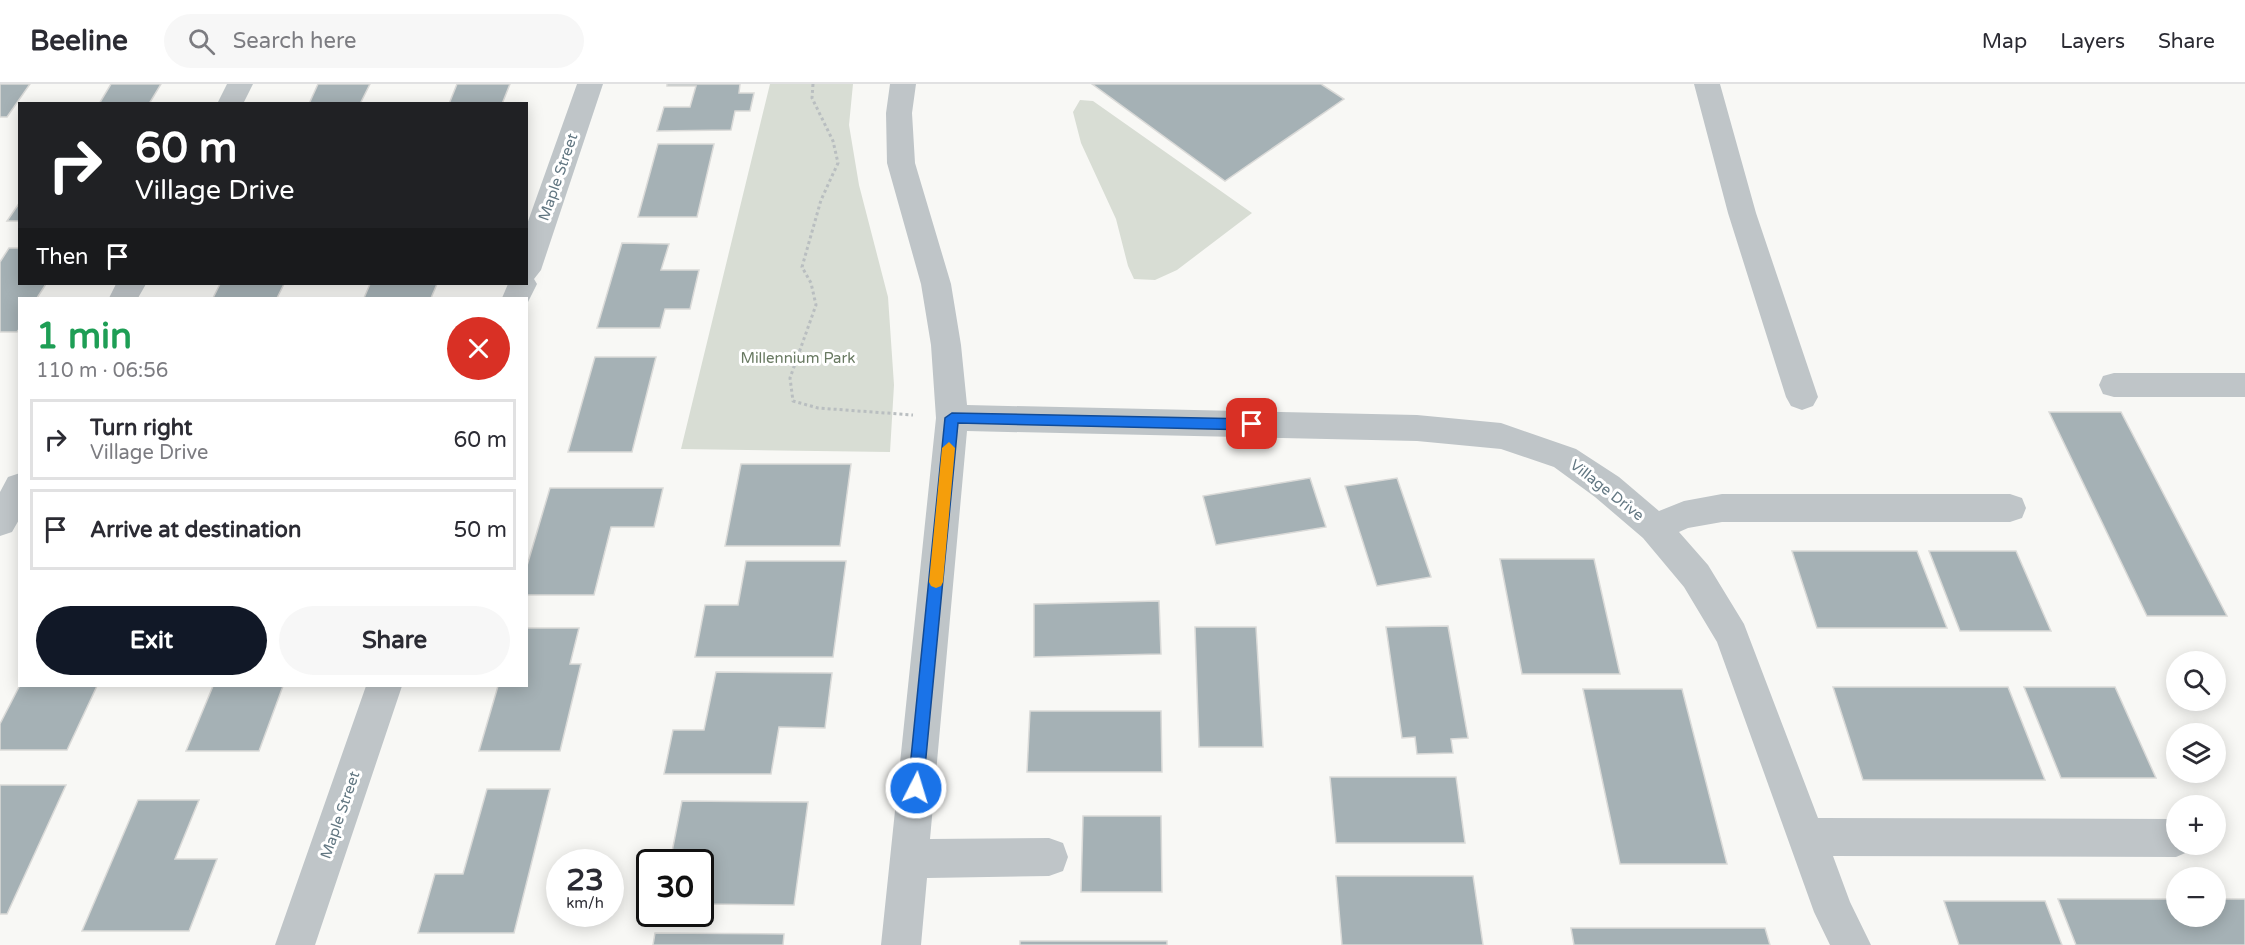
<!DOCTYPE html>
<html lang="en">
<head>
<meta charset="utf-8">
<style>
	:root { --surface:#fff; --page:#f7f7f7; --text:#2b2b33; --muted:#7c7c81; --line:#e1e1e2; --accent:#111827 }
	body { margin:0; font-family:"Varela Round",sans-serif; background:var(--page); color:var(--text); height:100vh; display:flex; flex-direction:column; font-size:22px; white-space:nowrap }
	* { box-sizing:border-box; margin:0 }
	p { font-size:20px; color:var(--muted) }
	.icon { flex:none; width:33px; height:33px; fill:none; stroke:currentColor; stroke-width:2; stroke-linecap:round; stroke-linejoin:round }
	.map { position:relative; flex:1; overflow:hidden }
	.details { position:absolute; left:18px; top:213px; width:510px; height:390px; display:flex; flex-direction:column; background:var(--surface); border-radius:0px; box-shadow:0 3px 15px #0003 }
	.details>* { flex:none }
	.hud { position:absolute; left:18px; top:18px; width:510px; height:183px; border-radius:0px; box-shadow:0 3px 15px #0003; background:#202124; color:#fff; overflow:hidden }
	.buttons { position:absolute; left:2166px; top:567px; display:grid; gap:12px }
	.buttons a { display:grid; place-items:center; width:60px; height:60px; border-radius:50%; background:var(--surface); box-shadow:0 3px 15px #0003; font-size:30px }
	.speed { position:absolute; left:546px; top:765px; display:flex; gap:12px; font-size:30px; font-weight:700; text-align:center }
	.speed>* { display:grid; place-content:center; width:78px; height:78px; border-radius:50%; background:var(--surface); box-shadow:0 3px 15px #0003; line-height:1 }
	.speed small { font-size:15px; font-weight:400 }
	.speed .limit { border:3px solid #111; border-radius:9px; background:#fff; color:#111 }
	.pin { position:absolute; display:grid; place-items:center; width:51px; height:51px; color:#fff; margin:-26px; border-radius:12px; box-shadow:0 3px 9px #0006 }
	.me { position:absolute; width:66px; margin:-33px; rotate:5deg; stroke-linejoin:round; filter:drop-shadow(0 0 4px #0008) }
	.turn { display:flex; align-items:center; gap:21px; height:126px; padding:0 18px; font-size:27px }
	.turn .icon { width:78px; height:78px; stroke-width:2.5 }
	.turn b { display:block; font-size:42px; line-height:51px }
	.then { display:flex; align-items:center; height:57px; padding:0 18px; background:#0003; gap:12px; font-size:22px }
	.round { display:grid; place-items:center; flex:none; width:63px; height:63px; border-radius:32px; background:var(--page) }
	.head { display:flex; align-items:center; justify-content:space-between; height:102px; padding:0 18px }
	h1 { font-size:36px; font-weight:800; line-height:45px; color:#1e9e55 }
	.cta { display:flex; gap:12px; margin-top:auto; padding:12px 18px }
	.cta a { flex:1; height:69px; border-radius:36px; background:var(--accent); color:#fff; font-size:24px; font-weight:800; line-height:69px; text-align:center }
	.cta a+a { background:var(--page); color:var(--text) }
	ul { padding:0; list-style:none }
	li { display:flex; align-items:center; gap:18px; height:81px; margin:0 12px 9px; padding:0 6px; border:3px solid var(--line); border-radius:0px }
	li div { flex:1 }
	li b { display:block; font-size:22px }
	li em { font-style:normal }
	header { display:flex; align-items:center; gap:36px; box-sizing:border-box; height:84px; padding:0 30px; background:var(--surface); border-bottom:2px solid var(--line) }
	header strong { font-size:28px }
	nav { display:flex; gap:33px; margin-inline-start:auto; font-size:21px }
	.search { width:420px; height:54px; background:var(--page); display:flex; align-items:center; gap:15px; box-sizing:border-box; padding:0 21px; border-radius:33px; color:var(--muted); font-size:22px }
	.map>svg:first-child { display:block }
</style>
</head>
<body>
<header>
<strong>Beeline</strong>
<div class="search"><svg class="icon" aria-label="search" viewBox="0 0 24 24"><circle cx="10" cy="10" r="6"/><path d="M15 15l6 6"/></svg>Search here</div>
<nav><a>Map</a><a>Layers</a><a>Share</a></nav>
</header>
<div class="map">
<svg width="2245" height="861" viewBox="0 0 2245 861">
	<rect width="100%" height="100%" fill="#f8f8f5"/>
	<path fill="#d8ddd4" d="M770,0H853L849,41L859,101L888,213L894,301L890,368L681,365Z
		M1080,16L1093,17L1252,129L1177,186L1155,196L1134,195L1128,182L1116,135L1081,59L1073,28Z"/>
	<path fill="#a5b1b5" stroke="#dadad8" stroke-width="1.5" d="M0,0H30L7,33H0Z
		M111,0H161L149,20H99Z
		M318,0H370L360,20H309Z
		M457,0H510L502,20H449Z
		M667,0H740L739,9H754L750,27H735L731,46L657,47L664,23H690L696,2H667Z
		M1092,0H1321L1344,15L1225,97Z
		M658,60H714L697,133H638Z
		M20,118V137H7Z
		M622,159L669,160L661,186H699L690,225H665L660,244H597Z
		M9,164H20V200H46L37,214H20V244L17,248H0V178Z
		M220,200H284L277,214H213Z
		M370,200H437L431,214H364Z
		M595,273H656L632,368H568Z
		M2049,328H2121L2227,532H2147Z
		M741,380H851L840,462H725Z
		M1310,394L1326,443L1216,461L1203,412Z
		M1397,394L1431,493L1377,502L1345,402Z
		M550,404H663L654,443H611L594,511H526V485Z
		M1792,467H1917L1947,544H1817Z
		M1929,467H2016L2051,547H1960Z
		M1500,475H1594L1620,590H1522Z
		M746,477H846L833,573H695L705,521H738Z
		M1159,517L1161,570L1034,573V520Z
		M1448,542L1468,654L1451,655L1453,669L1417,670L1415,653L1402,654L1386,543Z
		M1195,543H1256L1263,663H1199Z
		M526,544H579L570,580H581L560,667H479L498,602H526Z
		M716,588L832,589L825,644L779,643L771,690H664L673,646H704Z
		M20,601L97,602L67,666H0V640Z
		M213,602H283L259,667H186Z
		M1833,603H2008L2045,696H1863Z
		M2024,603H2115L2156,694H2061Z
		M1583,605H1682L1727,780H1620Z
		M1030,627H1161L1162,688H1027Z
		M1330,693H1456L1465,759H1336Z
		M0,701H66L7,830H0Z
		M487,705H550L514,849H418L435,790H463Z
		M138,716H199L175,775H217L189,847H82Z
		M682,717L808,718L794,821L700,820V778H670Z
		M1083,732H1161L1162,808H1081Z
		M1336,792H1473L1483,861H1342Z
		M2058,815H2176V832H2216V815H2245V861H2076Z
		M1944,817H2045L2062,861H1959Z
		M1571,844H1765L1770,861H1574Z
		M655,849L784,850L783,861H653Z
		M1020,857H1167V861H1020Z"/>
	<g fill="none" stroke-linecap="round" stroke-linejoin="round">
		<path stroke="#b9bec0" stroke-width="3" stroke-dasharray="3 3" stroke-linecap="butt" d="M813,0L812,14L833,57L838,79L821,116L802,183L811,199L816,221L790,294L793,317L818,324L913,331"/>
		<path fill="#bfc5c8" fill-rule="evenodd" d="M227,0H253L243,20H217Z
			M577,0H603L541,186L534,195L537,200L526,222V214H502L508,200H526V143Z
			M890,0H916L912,29L915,79L951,200L961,261L967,321L1417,331L1501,339L1576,365L1619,393L1659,427L1684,417L1722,410H2010L2022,414L2026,424L2022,434L2010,438H1722L1688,444L1679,448L1708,481L1744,540L1818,734L2176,735V760H2192L2190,767L2176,773L1833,772L1850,818L1871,861H1830L1814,828L1717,558L1684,503L1643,454L1595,413L1554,383L1501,365L1417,357L967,347L930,755L1049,754L1063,759L1068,773L1063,787L1049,792L927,794L921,861H881L936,334L931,261L921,200L887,79L886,29Z
			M1694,0H1720L1756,129L1818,313L1813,322L1802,326L1791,322L1786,313L1728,129Z
			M116,200H146L138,214H109Z
			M2114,289H2245V313H2114L2103,310L2099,301L2103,292Z
			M20,389V434L12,448L0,452V408L8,393Z
			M366,602H402L315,861H275Z"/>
	</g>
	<path fill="#1a73e8" stroke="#114b97" stroke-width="1.5" d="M952,329L1252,335L1259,340L1252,346L958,339L923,704L921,709L916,712L910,709L908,704L945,334Z"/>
	<path fill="#f59e0b" d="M949,358L955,364L943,498L941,502L936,504L931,502L929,498L942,364Z"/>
	<g text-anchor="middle" stroke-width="6" stroke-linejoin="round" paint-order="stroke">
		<g font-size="15" fill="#627782" stroke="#fff">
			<text transform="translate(558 93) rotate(-71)" y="5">Maple Street</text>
			<text transform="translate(1607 406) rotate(38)" y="5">Village Drive</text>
			<text transform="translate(340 731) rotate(-71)" y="5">Maple Street</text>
		</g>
		<g font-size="15" fill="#687961" stroke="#fff">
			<text x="798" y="279">Millennium Park</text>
		</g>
	</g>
</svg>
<div class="buttons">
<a><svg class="icon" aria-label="search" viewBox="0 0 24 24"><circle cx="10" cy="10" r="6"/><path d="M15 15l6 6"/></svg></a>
<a><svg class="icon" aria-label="layers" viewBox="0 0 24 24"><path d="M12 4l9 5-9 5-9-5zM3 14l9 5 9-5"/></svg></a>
<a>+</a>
<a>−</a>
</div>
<div class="speed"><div>23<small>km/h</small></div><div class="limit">30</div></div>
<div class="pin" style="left:1252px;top:340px;background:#d93025"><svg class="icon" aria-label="arrive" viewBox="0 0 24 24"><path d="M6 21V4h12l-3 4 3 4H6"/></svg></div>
<svg class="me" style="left:916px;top:704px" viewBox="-20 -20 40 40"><circle r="17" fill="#1a73e8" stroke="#fff" stroke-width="3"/><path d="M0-11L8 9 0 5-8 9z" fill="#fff"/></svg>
<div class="hud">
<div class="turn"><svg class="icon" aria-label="right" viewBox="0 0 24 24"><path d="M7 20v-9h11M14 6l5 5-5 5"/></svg><div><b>60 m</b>Village Drive</div></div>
<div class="then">Then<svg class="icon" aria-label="arrive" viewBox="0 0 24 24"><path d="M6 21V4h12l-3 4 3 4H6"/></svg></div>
</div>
<section class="details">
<div class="head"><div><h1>1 min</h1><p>110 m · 06:56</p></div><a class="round" style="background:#d93025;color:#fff"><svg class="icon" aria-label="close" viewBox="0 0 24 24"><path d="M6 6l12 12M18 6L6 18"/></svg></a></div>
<ul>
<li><svg class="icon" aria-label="right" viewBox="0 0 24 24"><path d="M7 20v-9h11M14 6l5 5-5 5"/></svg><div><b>Turn right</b><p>Village Drive</p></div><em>60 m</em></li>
<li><svg class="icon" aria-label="arrive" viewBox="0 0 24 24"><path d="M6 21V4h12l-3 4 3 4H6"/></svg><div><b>Arrive at destination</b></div><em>50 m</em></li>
</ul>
<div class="cta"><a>Exit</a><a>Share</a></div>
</section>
</div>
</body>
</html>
